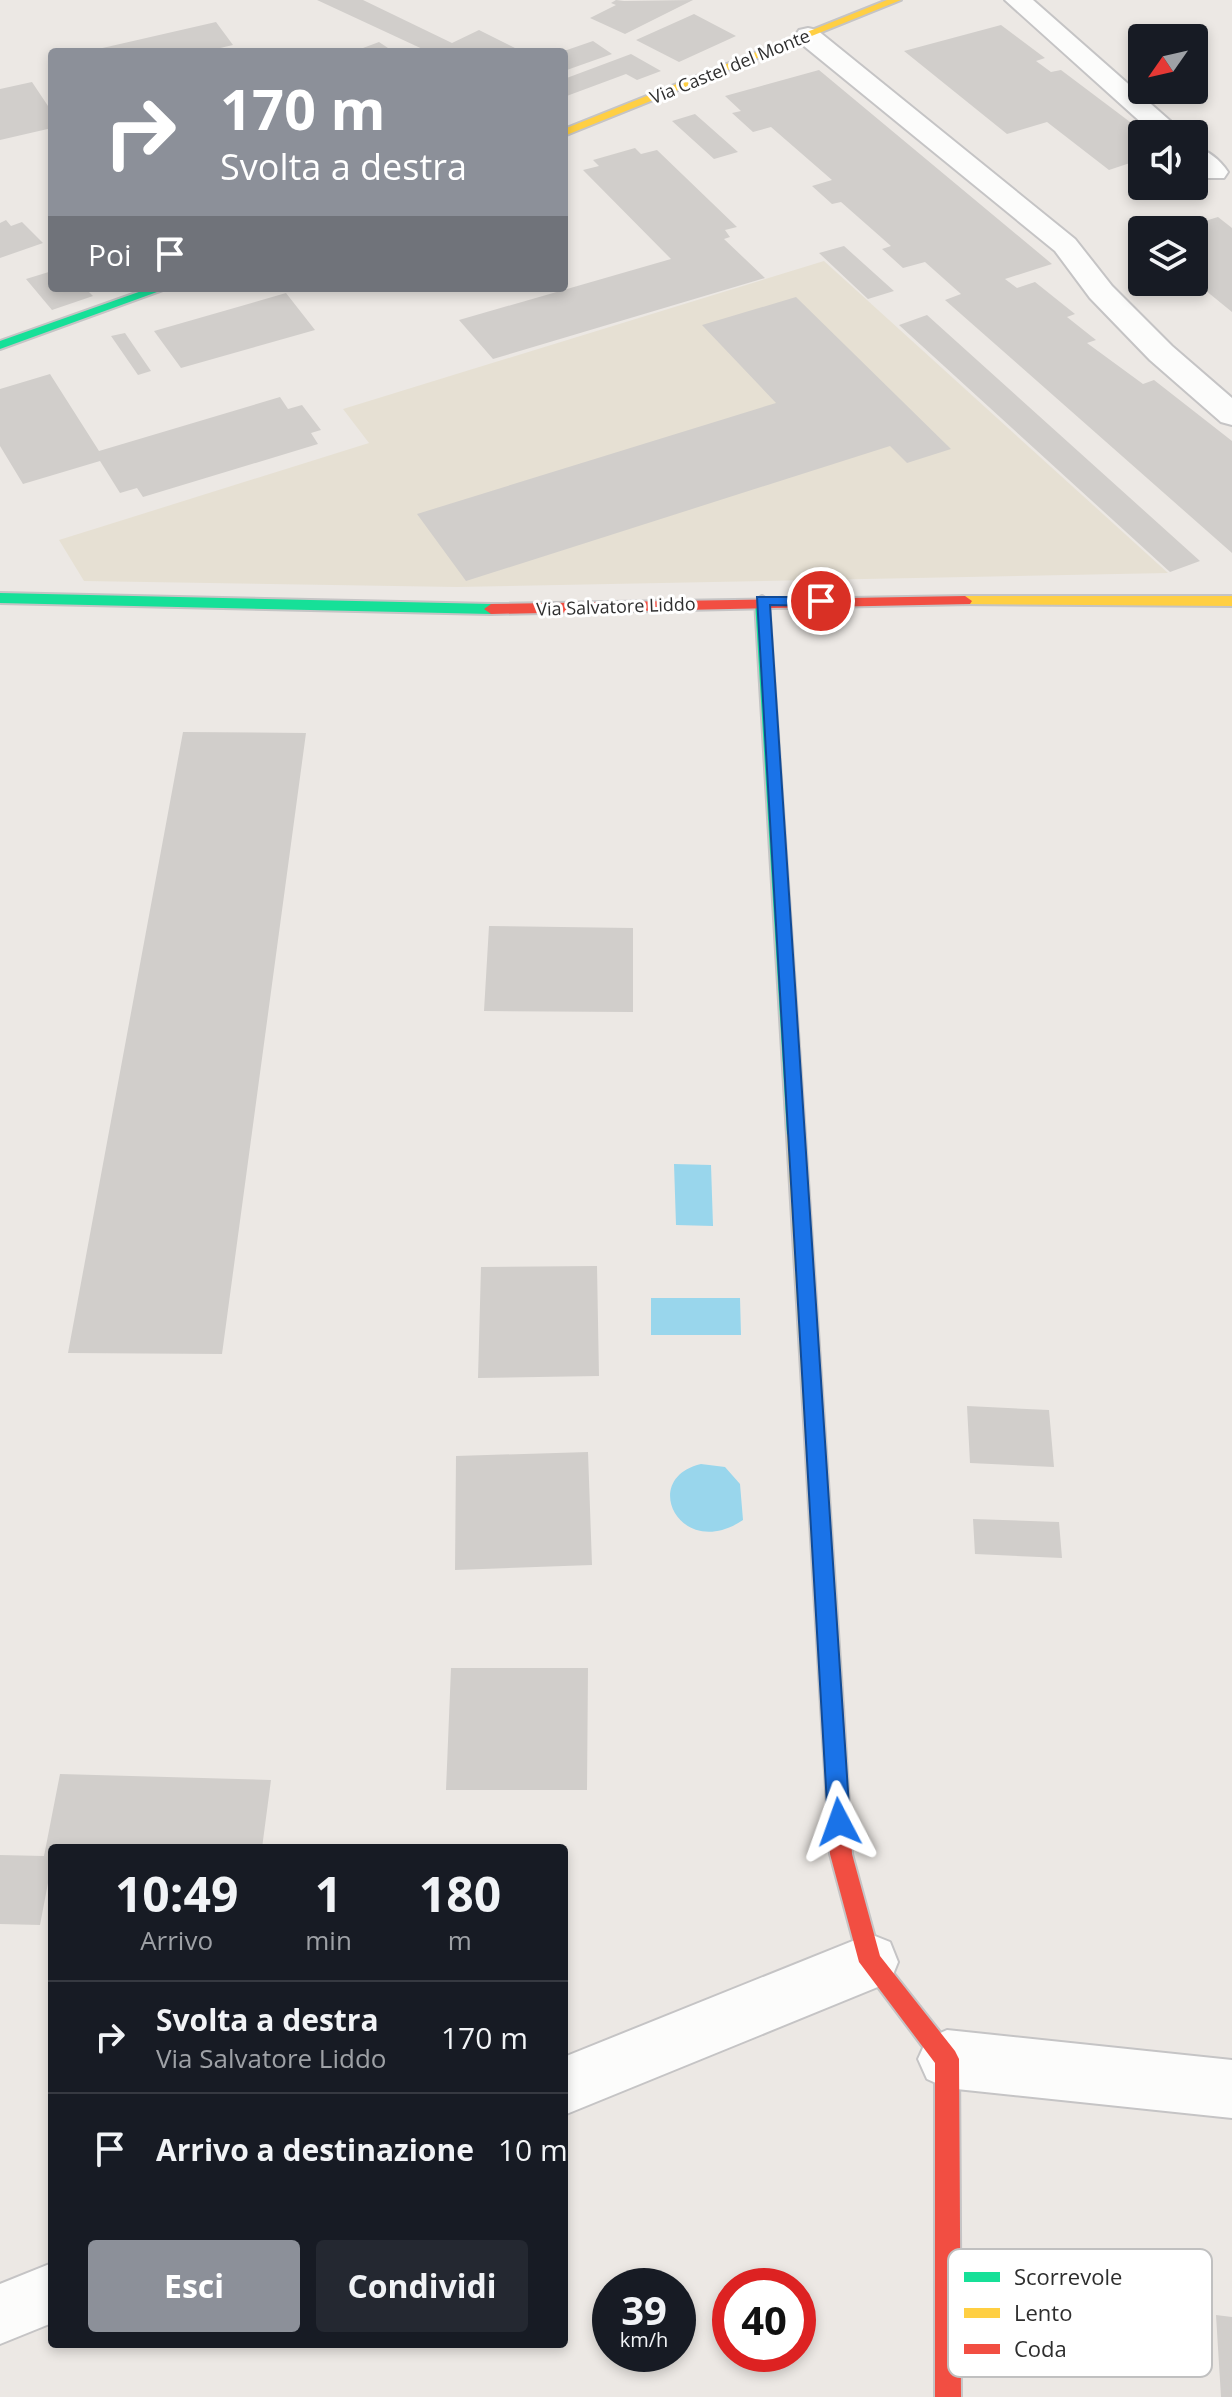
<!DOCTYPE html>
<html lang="it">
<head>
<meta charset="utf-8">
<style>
	:root { --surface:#171b24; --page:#242831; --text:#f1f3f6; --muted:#9ea1a6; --line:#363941; --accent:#8c9099 }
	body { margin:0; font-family:"Open Sans",sans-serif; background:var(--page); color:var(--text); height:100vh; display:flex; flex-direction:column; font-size:30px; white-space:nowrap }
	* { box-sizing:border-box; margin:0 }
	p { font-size:26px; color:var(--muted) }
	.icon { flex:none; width:44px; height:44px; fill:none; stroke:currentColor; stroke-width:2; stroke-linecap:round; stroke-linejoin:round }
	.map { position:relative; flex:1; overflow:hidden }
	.panel { position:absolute; left:48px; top:1844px; width:520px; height:504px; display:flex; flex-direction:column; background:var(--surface); border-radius:8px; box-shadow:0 4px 12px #0003 }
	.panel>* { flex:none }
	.hud { position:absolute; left:48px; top:48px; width:520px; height:244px; border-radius:8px; box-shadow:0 4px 12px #0003; background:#8c9099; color:#fff; overflow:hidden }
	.needle { width:52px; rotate:236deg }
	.fabs { position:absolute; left:1128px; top:24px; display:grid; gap:16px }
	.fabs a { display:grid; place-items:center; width:80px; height:80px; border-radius:8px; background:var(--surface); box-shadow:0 4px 12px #0003; font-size:40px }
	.speed { position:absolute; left:592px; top:2268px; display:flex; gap:16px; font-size:40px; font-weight:700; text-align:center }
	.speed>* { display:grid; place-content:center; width:104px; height:104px; border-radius:50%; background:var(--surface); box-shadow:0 4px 12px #0003; line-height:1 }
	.speed small { font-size:20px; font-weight:400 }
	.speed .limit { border:12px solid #d22; background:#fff; color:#111 }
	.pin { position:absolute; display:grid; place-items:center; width:68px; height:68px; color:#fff; margin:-34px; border:4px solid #fff; border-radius:50%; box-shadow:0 2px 8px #0007 }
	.me { position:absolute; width:88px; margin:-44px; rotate:356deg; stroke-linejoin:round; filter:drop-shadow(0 0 6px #0008) }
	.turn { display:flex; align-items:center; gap:28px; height:168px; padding:0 40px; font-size:36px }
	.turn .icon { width:104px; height:104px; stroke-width:2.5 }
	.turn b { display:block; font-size:56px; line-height:68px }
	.then { display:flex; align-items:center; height:76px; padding:0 40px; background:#0003; gap:16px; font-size:30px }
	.eta { display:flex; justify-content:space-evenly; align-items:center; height:136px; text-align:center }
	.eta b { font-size:48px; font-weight:700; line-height:56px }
	.cta { display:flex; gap:16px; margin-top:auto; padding:16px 40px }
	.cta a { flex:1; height:92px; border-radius:8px; background:var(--accent); color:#fff; font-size:32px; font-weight:700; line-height:92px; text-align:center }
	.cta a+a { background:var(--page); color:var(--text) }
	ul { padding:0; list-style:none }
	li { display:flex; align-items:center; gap:24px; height:112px; padding:0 40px; border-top:2px solid var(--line) }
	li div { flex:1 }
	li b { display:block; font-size:30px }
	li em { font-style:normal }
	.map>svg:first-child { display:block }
</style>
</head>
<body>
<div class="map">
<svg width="1232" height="2397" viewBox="0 0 1232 2397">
	<rect width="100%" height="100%" fill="#ece8e4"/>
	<path fill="#e6e0d3" d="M824,261L1168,573L457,587L84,581L59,540L369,443L343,409Z"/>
	<path fill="#99d6ec" d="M674,1164L711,1165L713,1226L676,1225Z
		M651,1298H740L741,1335H651Z
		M701,1464L725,1467L740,1484L743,1520C681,1562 638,1479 701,1464Z"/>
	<path fill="#d1cecb" d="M317,0H363L452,43L479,30L523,52H429Z
		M616,0L624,1L693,0L625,34L590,18L616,5L611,3Z
		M694,14L736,36L679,62L636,40Z
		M216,22L233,45L203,52H85Z
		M1001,25L1045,58L1036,61L1051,72L1061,70L1146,134H1142V159L1109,170L1047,122L1007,134L904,51Z
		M593,41L612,54L564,71V51Z
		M379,42L394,52H369L363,48Z
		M631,54L661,71L637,80L626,74L564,97V79Z
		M819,70L1052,264L1005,279L1017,288L1035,282L1075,314L1067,317L1096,340L1087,343L1143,384L1154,380L1232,441V553L945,300L961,294L925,262L903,268L882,249L891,246L841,202L832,204L812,186L832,180L771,127L753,132L732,113L741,111L725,96Z
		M32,82L52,112V128L0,140V89Z
		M695,114L703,121L738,152L714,159L672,121Z
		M635,148L641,154L657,150L737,227L725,230L730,237L724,239L765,278L493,359L459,320L671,259L583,170L599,166L593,160Z
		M1218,217L1232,228V312L1194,281V230H1175Z
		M6,220L11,226L22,222L43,243L0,258V223Z
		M844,246L894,291L868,299L819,253Z
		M52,271V288H85L93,296L52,310L26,279Z
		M286,293L315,330L181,368L154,331Z
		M796,297L951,449L907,463L890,446L466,581L417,514L776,403L702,325Z
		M927,315L1200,561L1170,572L899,325Z
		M125,333L151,371L138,375L111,336Z
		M50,374L99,451L280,397L288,409L302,405L321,430L311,433L318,444L143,497L137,488L120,493L100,461L23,484L0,446V389Z
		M183,732L306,733L222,1354L68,1353Z
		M489,926L633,928V1012L484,1011Z
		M597,1266L599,1376L478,1378L481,1267Z
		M967,1406L1049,1410L1054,1467L970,1463Z
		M588,1452L592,1565L455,1570L456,1456Z
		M973,1519L1059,1522L1062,1558L975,1554Z
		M451,1668H588L587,1790H446Z
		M60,1774L271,1780L262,1848H52V1883H48L40,1925L0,1924V1855L44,1856Z
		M1216,2315L1232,2317V2397H1221Z"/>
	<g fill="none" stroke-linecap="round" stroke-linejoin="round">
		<g stroke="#c5c4c5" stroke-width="4">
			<path id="street" d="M1005,0H1033L1185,134H1154Z
				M808,28L817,30L1075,239L1112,286L1172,346L1232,398V425L1221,422L1150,360L1090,298L1055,251L799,42L795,36L799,30Z
				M1194,147C1208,150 1220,160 1228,172L1224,178H1204L1194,170Z
				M870,1934L890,1942L898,1962L890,1982L564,2115V2057Z
				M947,2030L1232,2060V2118L947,2088L927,2079L918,2059L927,2039Z
				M52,2263V2323L0,2344V2284Z"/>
		</g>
		<g stroke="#c5c4c5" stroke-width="4">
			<path id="fast" d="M150,288H168L0,349V341Z
				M0,593L491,604L498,609L491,614L0,603Z
				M762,596L769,601L805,1135L802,1140H790L787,1135L755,601Z"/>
		</g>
		<g stroke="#c5c4c5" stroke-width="4">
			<path id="slow" d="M887,0H901L564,136V129Z
				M965,596H1232V606L960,604L958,601Z
				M796,1128L802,1130L805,1135L843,1707L839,1714L832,1717L825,1714L821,1707L787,1135L790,1130Z"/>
		</g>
		<g stroke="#c5c4c5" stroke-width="4">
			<path id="jam" d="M965,596L972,601L970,604L491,614L484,609L491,604Z
				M832,1697L839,1700L843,1707L852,1854L880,1956L955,2051L959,2059L961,2397H935V2063L859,1962L830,1854L821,1707L825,1700Z"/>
		</g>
		<use href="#street" fill="#fcfcfb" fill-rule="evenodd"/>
		<use href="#fast" fill="#16e098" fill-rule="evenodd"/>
		<use href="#slow" fill="#ffcf43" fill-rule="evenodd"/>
		<use href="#jam" fill="#f24e42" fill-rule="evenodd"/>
	</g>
	<path fill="#1a73e8" stroke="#114b97" stroke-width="2" d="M757,597H821L828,601L821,606L770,605L850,1822L847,1830L839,1833L831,1830L828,1822Z"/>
	<g text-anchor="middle" stroke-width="6" stroke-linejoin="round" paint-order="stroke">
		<g font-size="18" fill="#2e2e2e" stroke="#fff">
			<text transform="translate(730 67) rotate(-22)" y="6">Via Castel del Monte</text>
			<text transform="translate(616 607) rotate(-2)" y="6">Via Salvatore Liddo</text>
		</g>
	</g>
	<rect x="948" y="2249" width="264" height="128" rx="12" fill="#fff" stroke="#c0c0c0" stroke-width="2"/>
	<rect x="964" y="2272" width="36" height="10" fill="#16e098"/>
	<rect x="964" y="2308" width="36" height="10" fill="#ffcf43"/>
	<rect x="964" y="2344" width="36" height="10" fill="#f24e42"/>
	<g font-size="22" fill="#2e2e2e">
		<text x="1014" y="2285">Scorrevole</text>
		<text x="1014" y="2321">Lento</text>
		<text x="1014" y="2357">Coda</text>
	</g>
</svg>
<div class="fabs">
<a><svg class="needle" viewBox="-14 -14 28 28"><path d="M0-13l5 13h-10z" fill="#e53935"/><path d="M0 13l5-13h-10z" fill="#9ea1a6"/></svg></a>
<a><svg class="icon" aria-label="sound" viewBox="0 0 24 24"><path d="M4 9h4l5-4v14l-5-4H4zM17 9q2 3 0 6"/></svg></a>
<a><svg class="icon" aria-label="layers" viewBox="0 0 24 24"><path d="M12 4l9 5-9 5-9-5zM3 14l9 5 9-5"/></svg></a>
</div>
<div class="speed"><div>39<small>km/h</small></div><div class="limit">40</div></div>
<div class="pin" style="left:821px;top:601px;background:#d93025"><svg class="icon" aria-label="arrive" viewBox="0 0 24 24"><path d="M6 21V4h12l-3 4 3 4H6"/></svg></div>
<svg class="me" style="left:839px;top:1822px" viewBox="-20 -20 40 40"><path d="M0-17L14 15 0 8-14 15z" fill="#1a73e8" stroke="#fff" stroke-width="4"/></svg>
<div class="hud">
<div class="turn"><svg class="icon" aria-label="right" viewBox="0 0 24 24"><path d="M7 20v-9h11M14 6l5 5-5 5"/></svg><div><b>170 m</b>Svolta a destra</div></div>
<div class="then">Poi<svg class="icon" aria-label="arrive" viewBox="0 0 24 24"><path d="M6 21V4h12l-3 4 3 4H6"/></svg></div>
</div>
<section class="panel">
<div class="eta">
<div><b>10:49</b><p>Arrivo</p></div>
<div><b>1</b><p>min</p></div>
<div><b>180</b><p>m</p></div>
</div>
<ul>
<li><svg class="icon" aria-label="right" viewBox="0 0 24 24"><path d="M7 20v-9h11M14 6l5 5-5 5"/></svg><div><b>Svolta a destra</b><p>Via Salvatore Liddo</p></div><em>170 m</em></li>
<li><svg class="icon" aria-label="arrive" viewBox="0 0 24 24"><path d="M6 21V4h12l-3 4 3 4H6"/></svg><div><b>Arrivo a destinazione</b></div><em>10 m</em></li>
</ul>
<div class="cta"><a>Esci</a><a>Condividi</a></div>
</section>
</div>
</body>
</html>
